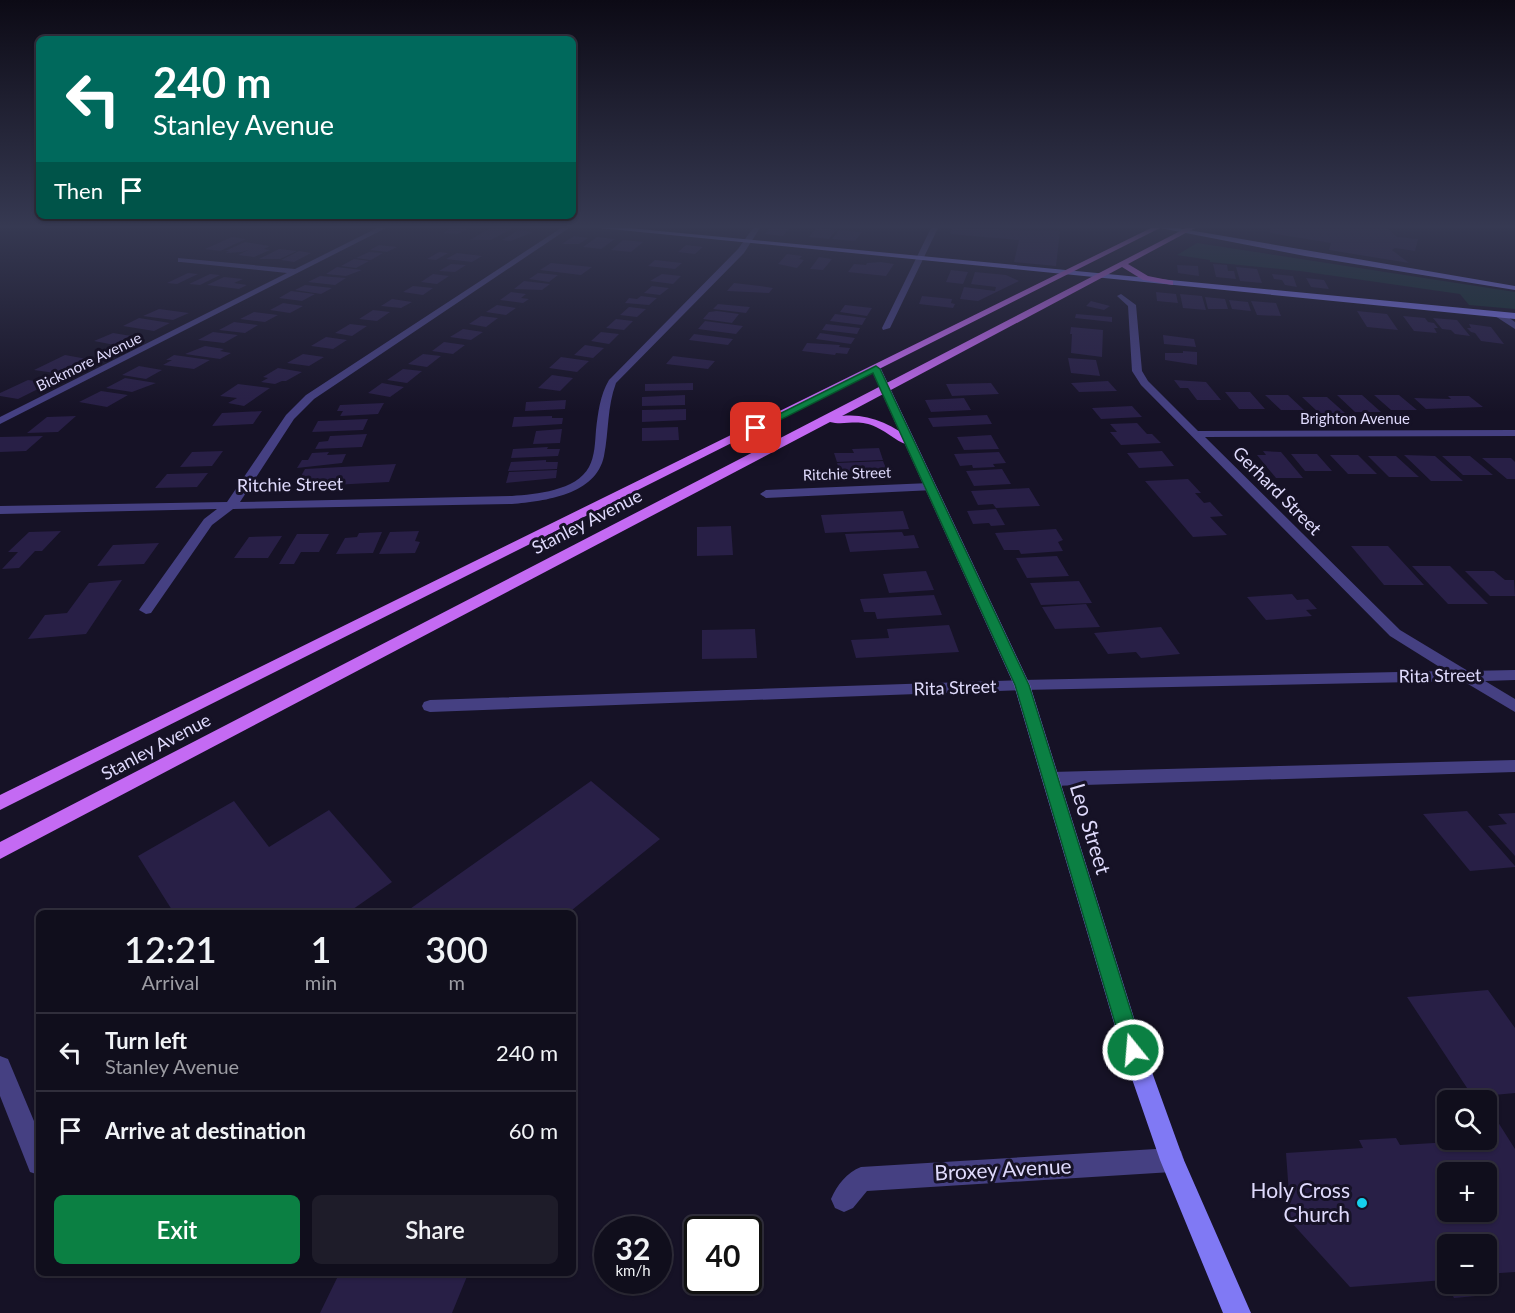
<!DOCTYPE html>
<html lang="en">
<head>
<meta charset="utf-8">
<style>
	:root { --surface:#100e1c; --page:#1e1c29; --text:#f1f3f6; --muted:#9c9ca3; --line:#302e3b; --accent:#0b8043 }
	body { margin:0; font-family:Lato,sans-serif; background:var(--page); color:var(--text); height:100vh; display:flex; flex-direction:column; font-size:22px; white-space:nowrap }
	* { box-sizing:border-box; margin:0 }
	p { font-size:20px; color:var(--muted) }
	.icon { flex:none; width:33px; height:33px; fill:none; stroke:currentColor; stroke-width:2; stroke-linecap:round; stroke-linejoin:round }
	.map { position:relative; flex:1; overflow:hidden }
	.drawer { position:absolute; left:36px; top:910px; width:540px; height:366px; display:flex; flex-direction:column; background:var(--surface); border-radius:9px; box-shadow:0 2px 4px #0004,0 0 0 2px var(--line) }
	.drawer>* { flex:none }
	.hud { position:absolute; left:36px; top:36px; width:540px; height:183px; border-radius:9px; box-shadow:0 2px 4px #0004,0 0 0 2px var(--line); background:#00695c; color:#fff; overflow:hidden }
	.controls { position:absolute; left:1437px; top:1090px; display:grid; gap:12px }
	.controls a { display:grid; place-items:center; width:60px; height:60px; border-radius:9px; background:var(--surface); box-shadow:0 2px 4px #0004,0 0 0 2px var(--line); font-size:30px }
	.speed { position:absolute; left:594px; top:1216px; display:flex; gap:12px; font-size:30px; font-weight:700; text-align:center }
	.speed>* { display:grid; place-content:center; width:78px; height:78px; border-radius:50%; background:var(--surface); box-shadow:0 2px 4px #0004,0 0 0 2px var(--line); line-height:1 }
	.speed small { font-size:15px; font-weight:400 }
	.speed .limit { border:3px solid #111; border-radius:9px; background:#fff; color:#111 }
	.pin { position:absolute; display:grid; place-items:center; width:51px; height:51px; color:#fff; margin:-26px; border-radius:12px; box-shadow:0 3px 9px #0006 }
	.me { position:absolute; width:66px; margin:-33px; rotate:343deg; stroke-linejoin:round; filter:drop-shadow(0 0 4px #0008) }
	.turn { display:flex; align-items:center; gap:21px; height:126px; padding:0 18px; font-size:27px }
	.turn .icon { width:78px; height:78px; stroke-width:2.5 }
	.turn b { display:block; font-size:42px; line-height:51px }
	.then { display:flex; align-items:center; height:57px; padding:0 18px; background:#0003; gap:12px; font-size:22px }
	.eta { display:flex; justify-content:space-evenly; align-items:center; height:102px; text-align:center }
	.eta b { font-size:36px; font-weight:600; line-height:42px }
	.cta { display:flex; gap:12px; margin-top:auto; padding:12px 18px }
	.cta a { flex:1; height:69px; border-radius:9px; background:var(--accent); color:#fff; font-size:24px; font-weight:600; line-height:69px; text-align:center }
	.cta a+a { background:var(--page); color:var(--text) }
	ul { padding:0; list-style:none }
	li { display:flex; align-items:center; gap:18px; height:78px; padding:0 18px; border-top:2px solid var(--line) }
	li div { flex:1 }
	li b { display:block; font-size:22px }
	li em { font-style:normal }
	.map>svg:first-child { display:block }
</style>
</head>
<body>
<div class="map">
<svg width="1515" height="1313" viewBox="0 0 1515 1313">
	<rect width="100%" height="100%" fill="#161226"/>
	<path fill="#153030" d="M1197,243L1515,292V309L1469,305L1460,294L1300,271L1210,262V260L1177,255Z"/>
	<path fill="#281f46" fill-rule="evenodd" d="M451,228H469L458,234L443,233Z
		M490,228H513L491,240H470Z
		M770,228H789L783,236L765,234Z
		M816,228H821L836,230L829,239L809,237Z
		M952,228L1060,231L1056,266L1014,262L1019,240L950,234Z
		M1271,228H1387L1397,237L1418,239L1415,251L1395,248L1392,250L1409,263L1329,250L1331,243L1270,233Z
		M519,230L533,232L511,241L502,240Z
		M839,230L862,232L855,241L832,239Z
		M574,236L588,238L579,244H562Z
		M232,237L246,239L220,251L205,249Z
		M597,237L615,239L601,249L583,247Z
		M623,240L643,242L631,252L611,250Z
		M245,242L270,246L264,249L270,250L254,257L238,255L248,250L242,252L226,253L229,251H225Z
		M379,245L397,247L387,252L370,250Z
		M686,245L703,247L695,254L678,252Z
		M279,249L297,251L280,259H259Z
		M299,251L311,253L294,262L281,260Z
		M369,252L383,253L371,260L356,258Z
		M439,252L448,253L436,260L427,259Z
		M457,253L482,256L472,262L446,259Z
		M787,254L802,256L799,259L804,260L797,268L778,264Z
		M819,257L832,259L823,270L810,269Z
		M354,259L369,261L356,268L341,266Z
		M655,260L682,263L675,269L648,266Z
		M881,262L894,264L886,276L848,272L854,264L866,265L867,263Z
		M551,263L592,267L581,275L540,270Z
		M451,264L466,265L455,272L439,271Z
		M1213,264L1227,265L1228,271H1234L1236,279L1216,277Z
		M1177,265L1198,266L1199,276L1178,273Z
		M337,267L362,270L346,276L326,274Z
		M1236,267L1257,269L1262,283L1240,281Z
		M951,270L968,272L963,284L946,282Z
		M975,272L1006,275L1019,281L978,301L960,299L964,287L995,291L996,287L971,284Z
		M188,273L198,274L177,284L167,283Z
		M538,273L558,275L549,282L529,279Z
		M210,274L220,275L200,285L189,284Z
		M433,274L449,276L437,284L421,282Z
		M662,274L681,276L673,284L650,281Z
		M1272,274L1293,276L1297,287L1285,285L1282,280L1274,279Z
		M320,276L346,278L335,285L308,282Z
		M224,277L243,279L234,283L247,285L239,289L207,285Z
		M1306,278L1324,280L1329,289L1311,287Z
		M524,281L550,284L542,290L514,289Z
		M734,283L760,286L773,288L769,293L727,291Z
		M305,285L332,288L321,294L295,290Z
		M413,286L433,288L423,295L403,292Z
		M652,286L669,288L660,295L644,293Z
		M291,291L315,294L302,301L279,298Z
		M511,292L526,294L521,298L529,299L523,303L500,300Z
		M1156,292L1176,294L1178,303L1157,301Z
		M1180,294L1202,296L1206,310L1183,308Z
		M641,296L657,298L649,305L625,303L629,298L637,299Z
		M922,296L952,299L951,303L955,304L953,308L919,304Z
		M1205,297L1225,299L1228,309H1208Z
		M392,299L412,302L401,308L381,306Z
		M1229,300L1248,302L1251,311L1232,309Z
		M1091,301L1110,306L1104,310L1086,306Z
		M1251,301L1276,303L1281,316L1257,315Z
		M283,303L303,306L290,313L270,310Z
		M718,304L750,307L746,313L713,309Z
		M497,305L516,308L506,315L486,312Z
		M845,305L872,308L867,316L840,312Z
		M629,307L646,309L637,317L620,315Z
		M159,309L189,313L173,320L143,316Z
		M373,310L390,312L377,321L359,319Z
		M717,311L739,314L732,323L703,319L709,312Z
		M1357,311L1387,314L1398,330L1367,327Z
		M254,312L278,315L265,322L240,319Z
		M835,314L866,318L862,325L830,321Z
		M1076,314L1112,317V322L1075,318Z
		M481,316L498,318L486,327L469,324Z
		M1403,316L1425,318L1428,322L1434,323L1438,328H1434L1437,333L1414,331Z
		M139,318L170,323L154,331L123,326Z
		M1433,318L1457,320L1470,336L1455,334L1451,330L1442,329Z
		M616,319L633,321L624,330L606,328Z
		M705,321L743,326L736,334L698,329Z
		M234,322L258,325L245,333L219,330Z
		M350,324L367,326L352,336L335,333Z
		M826,324L860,328L857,334L822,330Z
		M1469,324L1491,327L1504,344L1481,341L1475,333L1471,332L1467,328H1471Z
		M1071,327L1103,330L1102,357L1071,353L1072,334H1070Z
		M463,329L483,332L471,340L450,337Z
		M213,332L238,335L224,343L198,340Z
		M601,332L619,334L609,344L591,341Z
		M113,333L144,338L125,347L94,341Z
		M820,333L855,338L851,344L816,339Z
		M694,334L733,339L728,345L689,340Z
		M1163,335L1194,339L1196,347L1164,344Z
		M326,337L347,340L333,349L311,346Z
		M444,342L465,345L453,354L432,351Z
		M807,343L840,345L839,347L850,348L847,354L836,353L835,355L802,351Z
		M585,345L604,348L593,358L574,355Z
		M205,346L224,349L220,351L231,353L220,359L185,354Z
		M1183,351L1197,352V365L1165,360V353H1183Z
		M303,354L324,357L309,366L287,363Z
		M423,354L441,356L427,367L408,364Z
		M65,355L87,359L55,373L34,370Z
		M174,355L210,360L194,369L163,365L172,360H166Z
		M673,356L715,361L708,369L666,364Z
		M561,357L589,361L577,372L549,368Z
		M1068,358L1096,360L1100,376L1071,373Z
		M139,366L162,370L146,379L122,375Z
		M278,368L302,372L286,381H282L275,384L261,382L268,378L263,377Z
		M403,369L422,371L407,383L387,380Z
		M552,375L573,378L560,391L538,388Z
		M125,378L156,383L132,392L106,388Z
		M28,380L50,383L18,399L0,396V393Z
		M1174,380L1206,382L1221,400H1197L1188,388H1180Z
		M1108,381L1117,391L1079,392L1071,383Z
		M382,383L404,387L390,397L368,393Z
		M693,383V390L645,391V384Z
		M991,383L999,394L952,396L946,384Z
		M238,384L270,388L244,406L228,403L237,398L220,396Z
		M101,391L128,395L107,407L79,402Z
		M1225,392H1250L1265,409H1239Z
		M685,395V405L642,406V397Z
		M1265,395H1288L1304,410H1281Z
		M1337,395H1362L1381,412H1355Z
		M1374,395H1399L1417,410H1391Z
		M1448,396H1469L1483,407L1426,409L1414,398L1451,399Z
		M1302,397H1327L1345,413H1319Z
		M964,398L971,410L931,412L925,400Z
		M566,400L565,409L525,411L526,402Z
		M384,403L378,414L340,416L343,411H337L340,405Z
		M1132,406L1142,417L1101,419L1092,408Z
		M686,409V420L642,422V410Z
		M262,411L253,424L212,426L222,413Z
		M987,415L992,424L933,427L928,418Z
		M76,416L58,432L27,433L47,417Z
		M552,416V418H563L562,424L512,427L514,417Z
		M368,419L363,430L312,432L318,421Z
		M1137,423L1147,434H1152L1161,443L1121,445L1110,432H1117L1110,424Z
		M678,427L679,440L642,441V428Z
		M562,429L560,443L533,444L536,431Z
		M367,434L362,447L315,449L319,442L328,441L330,436Z
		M991,435L999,449L964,450L957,437Z
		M43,436L26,451L0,452V437Z
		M548,447L547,449H560L558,456L511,458L513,449Z
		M879,448L883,460L837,462L834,453H854L852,449Z
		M223,451L212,466L180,467L192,452Z
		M1162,451L1174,466L1139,468L1127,453Z
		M1263,451L1281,452L1303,478H1276L1257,455H1266Z
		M329,452L327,455L346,454L342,463L297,468L302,460H308L312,453Z
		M999,452L1006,463L993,464L995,467L973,468L972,465L960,466L954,454Z
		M1291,454H1317L1332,471H1305Z
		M1330,455H1358L1377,474H1348Z
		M1404,455L1435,456L1463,481H1431Z
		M1368,456H1396L1419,477H1389Z
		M1442,456H1470L1493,475H1463Z
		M1482,458H1511L1515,462V479H1507Z
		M546,460V462H558L557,469L508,471L511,462Z
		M883,461L888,473L861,475L860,471L840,472L837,463Z
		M396,464L389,482L295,487L305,469Z
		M1002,469L1011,484L974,486L966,471Z
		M557,470L556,478L506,483L509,472Z
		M208,473L197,487L155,488L167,474Z
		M1188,479L1201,493H1195L1204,503L1210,502L1223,516L1210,517L1227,535L1193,537L1145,481Z
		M1029,488L1040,506L996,508L993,504L978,505L971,491Z
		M996,509L1005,525L991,526L989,523L973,524L967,511Z
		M903,511L909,529L825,533L821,515Z
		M731,526L733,555L697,556V527Z
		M1056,529L1063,540L1058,542L1063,551L1021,554L1019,550H1004L995,533Z
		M61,531L42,551H35L19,568L2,569L18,552H8L29,532Z
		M419,531L415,541L420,542L415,553L379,554L390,532Z
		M382,532L373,553L336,554L345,538L357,537L359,533Z
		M902,532L904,536L914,535L919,548L850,552L845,534Z
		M297,534H329L319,552H301L294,564H279Z
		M282,536L268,558H234L249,537Z
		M159,543L144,564L97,566L113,545Z
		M1351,546H1388L1424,585H1384Z
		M1057,556L1069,576L1027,578L1016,558Z
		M1412,566H1450L1488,604H1448Z
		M926,571L934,590L889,593L883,574Z
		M1465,571H1494L1505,580H1514L1515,596H1490Z
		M122,580L86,634L28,639L45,615L67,613L89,583Z
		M1079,581L1092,603L1041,605L1030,583Z
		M1292,594L1297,600L1308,599L1317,609L1306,610L1312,616L1266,620L1247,597Z
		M934,595L942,615L877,619L875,612H864L860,599Z
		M1086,604L1100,627L1055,629L1042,607Z
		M949,625L959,652L856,658L851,640L889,638L887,629Z
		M1161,627L1180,654L1141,658L1136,652L1108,654L1094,633Z
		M755,629L757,658L702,659V630Z
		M591,781L660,839L567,914H409L407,911Z
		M234,801L269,847L329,810L392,882L346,914H167L172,910L138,856Z
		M1467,811L1515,866V867L1470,871L1423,814Z
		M1515,813V856L1488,826L1507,824L1498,814Z
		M1488,990L1515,1028V1093L1473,1097L1407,997Z
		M1486,1119H1496L1515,1149V1272L1486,1274V1245H1448V1284H1469L1476,1296L1454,1298L1445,1280L1350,1287L1291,1222L1286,1153L1363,1148L1359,1140L1396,1138L1400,1145L1486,1140ZM1448,1173H1486V1212H1448Z
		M339,1274H468L452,1313H320Z"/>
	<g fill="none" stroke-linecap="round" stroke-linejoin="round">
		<path fill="#454082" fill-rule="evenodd" d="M377,228H386L0,424V417L287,273L181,262H178V258L295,269Z
			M561,228H569L314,399L294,419L240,502L512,496C536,494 576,491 589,467C595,456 595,442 596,430C598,413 600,395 609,380L738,249L753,228H760L744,253L616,383C607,407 609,431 604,456C596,495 545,501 512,504L233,509L212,525L151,613L146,614L139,610L141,607L204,519L217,509L0,514V506L227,502L286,415L306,395Z
			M931,228H938L890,328L883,330L882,328Z
			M1121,294L1136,305L1142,371L1148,381L1198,431L1515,430V436L1205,437L1400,630L1468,671L1515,670V680L1485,681L1515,699V712L1463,681L1022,690L430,712L424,710L422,706L424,702L430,700L1022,680L1446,671L1390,636L1141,385L1132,371L1128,306L1117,296Z
			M1495,312H1501L1515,322V329L1495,316Z
			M930,483L934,484V490L766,498L760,494L766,490Z
			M1515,760V772L1051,786L1045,784L1042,779L1045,774L1051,772Z
			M0,1056L8,1059L39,1133V1175L30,1172L0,1096Z
			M1172,1148L1181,1151L1184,1160L1181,1169L1172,1172L867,1191L853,1208L844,1212L835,1208L831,1199C837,1185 847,1172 861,1167Z"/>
		<path fill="#8079f4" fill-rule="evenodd" d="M600,228H629L1515,313V319Z
			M1160,228H1177L1515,286V290L1305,256Z
			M876,366L881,369L1030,685L1144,1050L1183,1158L1251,1313H1223L1160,1160L1122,1050L1014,685L871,369Z"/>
		<path fill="#c46af3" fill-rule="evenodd" d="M1151,228H1160L0,810V795Z
			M1186,228H1195L1128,264L1148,276L1173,281V285L1143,280L1122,267L842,416C869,413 892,425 914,441V445C902,447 888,432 876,427C858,418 845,426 830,422L0,859V842Z"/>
	</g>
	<linearGradient id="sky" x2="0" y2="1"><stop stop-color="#0c0a15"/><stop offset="0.55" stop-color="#363952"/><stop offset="1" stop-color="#363952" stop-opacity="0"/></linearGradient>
	<rect width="1515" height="412" fill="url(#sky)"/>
	<path fill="#0b8043" stroke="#07532c" stroke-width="1.5" d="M876,366L880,369L1029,685L1143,1050L1140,1057L1133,1060L1126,1057L1123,1050L1015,685L873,373L760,430L751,428Z"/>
	<circle fill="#15d0ed" stroke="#161226" stroke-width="2" cx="1362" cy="1203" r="6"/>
	<g text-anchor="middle" stroke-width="6" stroke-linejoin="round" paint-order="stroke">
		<g font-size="15" fill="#dfdafc" stroke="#161226">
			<text transform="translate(89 362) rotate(-26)" y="5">Bickmore Avenue</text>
			<text x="1355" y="424">Brighton Avenue</text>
			<text transform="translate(847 474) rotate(-2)" y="5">Ritchie Street</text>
		</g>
		<g font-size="18" fill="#dfdafc" stroke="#161226">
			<text transform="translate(290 485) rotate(-1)" y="6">Ritchie Street</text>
			<text transform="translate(1277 491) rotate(45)" y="6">Gerhard Street</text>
			<text transform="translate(587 522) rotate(-27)" y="6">Stanley Avenue</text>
			<text transform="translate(1440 676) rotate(-1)" y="6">Rita Street</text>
			<text transform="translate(955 688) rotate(-2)" y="6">Rita Street</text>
			<text transform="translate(156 747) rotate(-28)" y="6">Stanley Avenue</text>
		</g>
		<g font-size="21" fill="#dfdafc" stroke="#161226">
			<text transform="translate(1090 829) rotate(73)" y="7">Leo Street</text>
			<text transform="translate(1003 1170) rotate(-3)" y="7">Broxey Avenue</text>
		</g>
		<g font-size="21" fill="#dfdafc" stroke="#161226" text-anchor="end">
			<text x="1350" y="1198">Holy Cross<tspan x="1350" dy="24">Church</tspan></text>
		</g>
	</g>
</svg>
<div class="controls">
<a><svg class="icon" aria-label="search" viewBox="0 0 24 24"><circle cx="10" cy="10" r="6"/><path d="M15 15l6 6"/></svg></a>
<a>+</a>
<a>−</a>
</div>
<div class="speed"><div>32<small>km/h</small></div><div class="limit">40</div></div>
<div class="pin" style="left:756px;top:428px;background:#d93025"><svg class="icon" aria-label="arrive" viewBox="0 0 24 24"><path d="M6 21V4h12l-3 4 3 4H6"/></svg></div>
<svg class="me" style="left:1133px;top:1050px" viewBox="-20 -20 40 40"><circle r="17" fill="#0b8043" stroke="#fff" stroke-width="3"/><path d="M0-11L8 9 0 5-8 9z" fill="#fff"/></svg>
<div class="hud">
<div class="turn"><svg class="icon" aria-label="left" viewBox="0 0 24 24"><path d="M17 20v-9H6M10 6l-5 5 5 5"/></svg><div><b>240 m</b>Stanley Avenue</div></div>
<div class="then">Then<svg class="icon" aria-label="arrive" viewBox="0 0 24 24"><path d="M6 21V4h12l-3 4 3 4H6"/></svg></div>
</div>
<section class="drawer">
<div class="eta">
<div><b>12:21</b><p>Arrival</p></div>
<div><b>1</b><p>min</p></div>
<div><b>300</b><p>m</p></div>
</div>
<ul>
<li><svg class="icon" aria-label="left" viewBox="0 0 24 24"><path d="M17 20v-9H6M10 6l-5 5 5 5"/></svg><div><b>Turn left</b><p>Stanley Avenue</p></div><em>240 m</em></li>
<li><svg class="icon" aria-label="arrive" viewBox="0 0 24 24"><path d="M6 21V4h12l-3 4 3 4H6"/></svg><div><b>Arrive at destination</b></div><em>60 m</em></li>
</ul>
<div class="cta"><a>Exit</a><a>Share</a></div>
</section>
</div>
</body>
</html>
